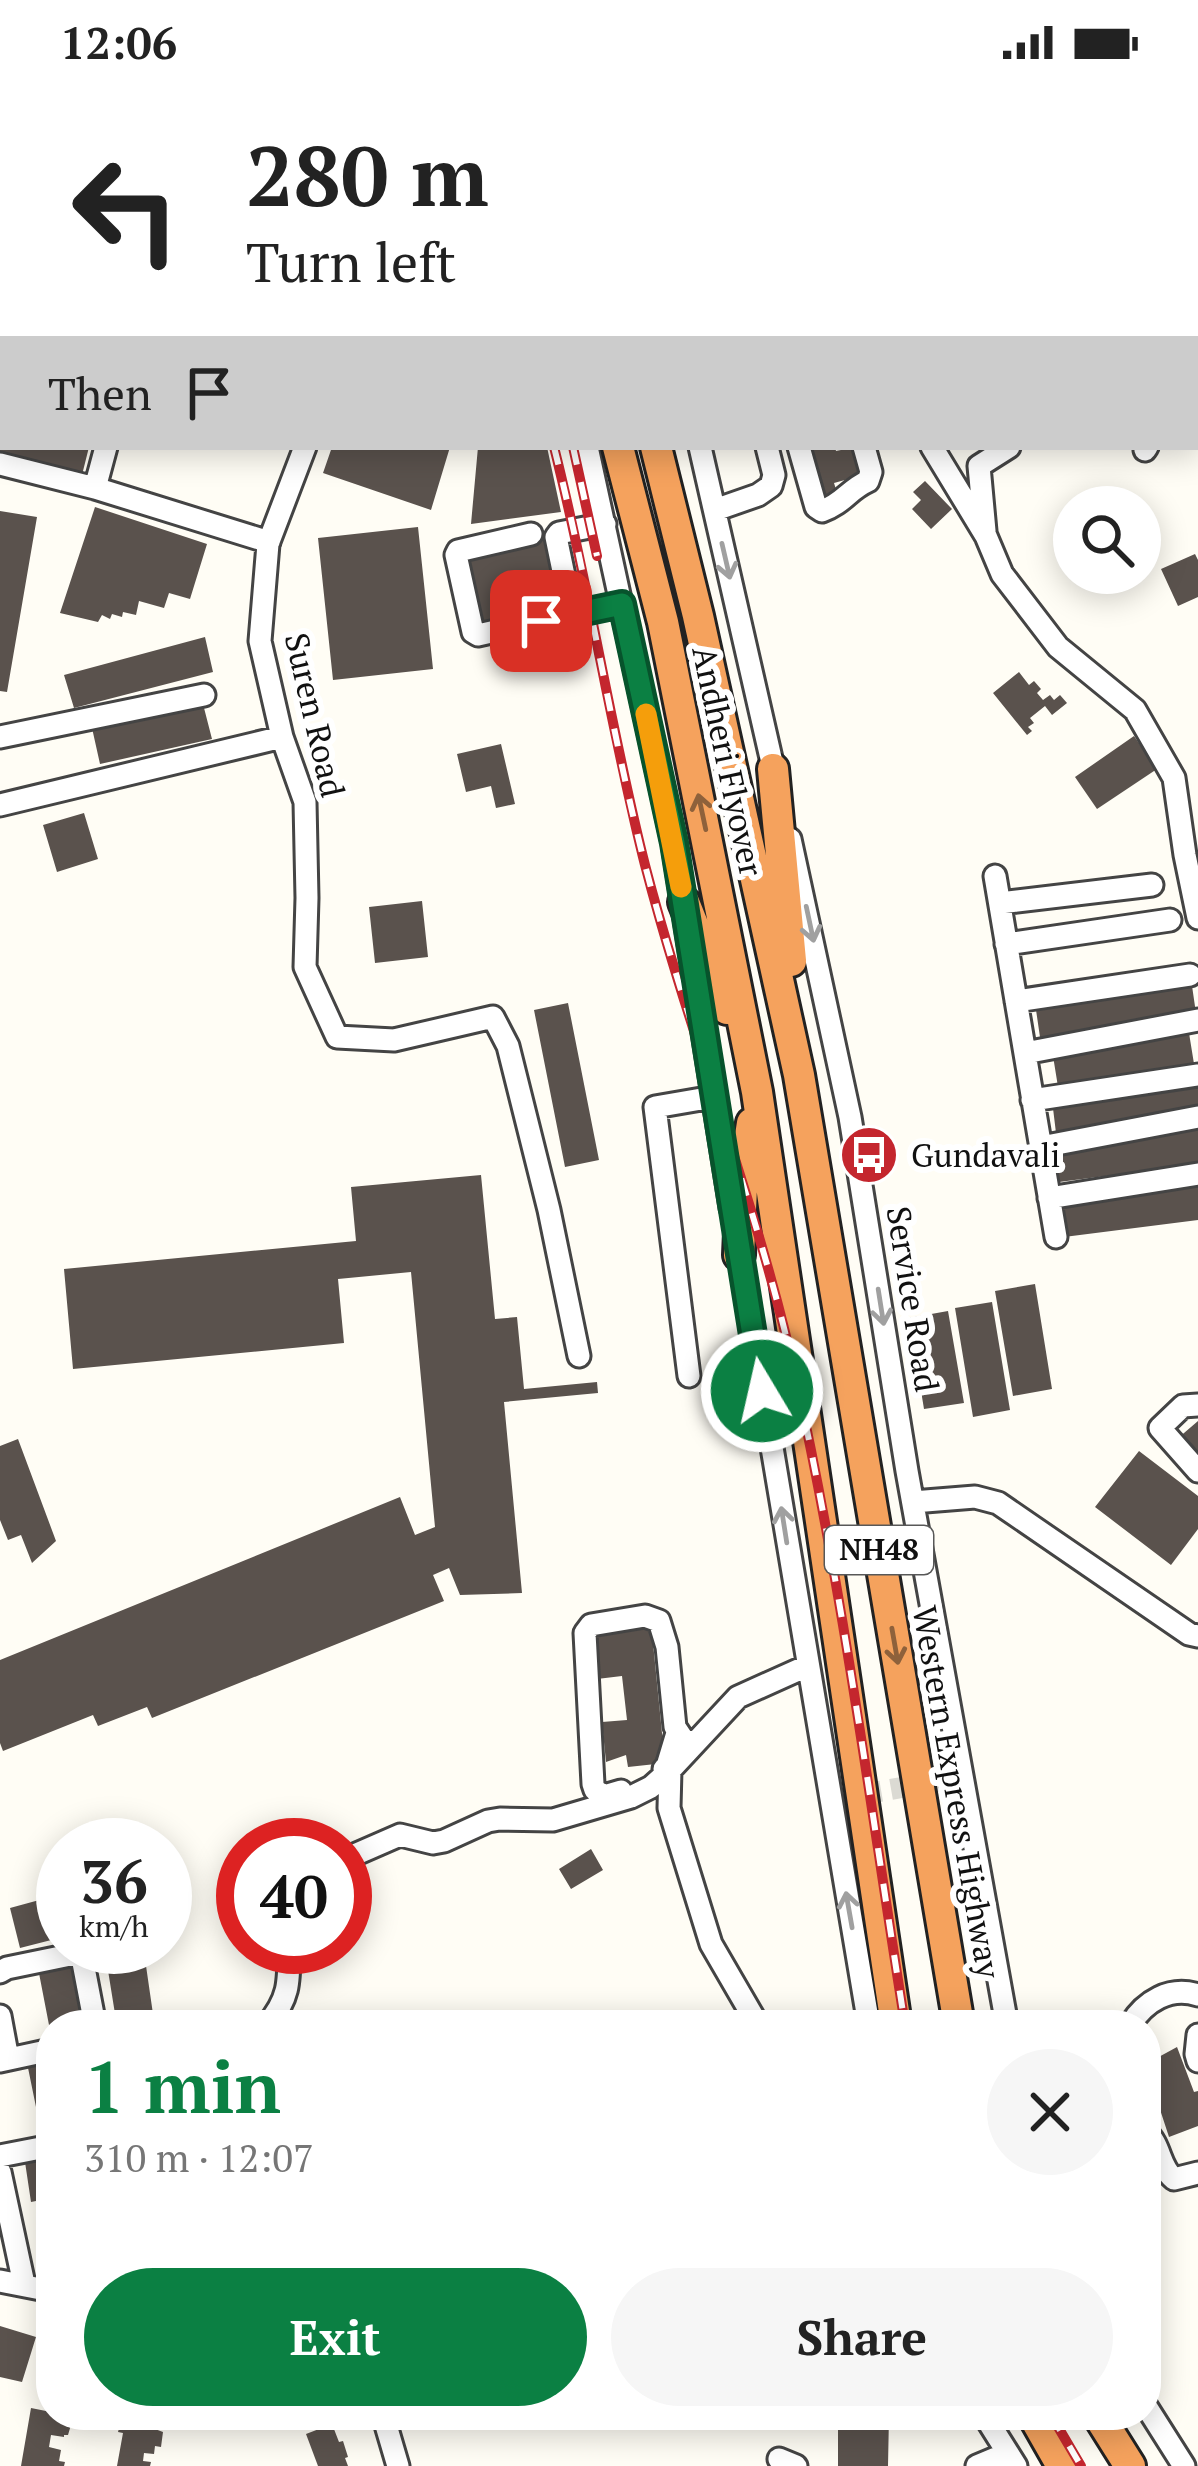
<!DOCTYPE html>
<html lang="en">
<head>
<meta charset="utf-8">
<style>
	:root { --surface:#fff; --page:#f6f6f6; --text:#222; --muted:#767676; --accent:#0b8043 }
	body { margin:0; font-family:"PT Serif",serif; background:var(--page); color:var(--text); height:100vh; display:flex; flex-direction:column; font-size:45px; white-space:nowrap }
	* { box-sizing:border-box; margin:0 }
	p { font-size:39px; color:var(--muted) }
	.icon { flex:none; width:66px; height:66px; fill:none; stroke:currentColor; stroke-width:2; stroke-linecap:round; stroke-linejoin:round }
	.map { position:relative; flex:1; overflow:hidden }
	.drawer { position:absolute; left:36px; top:1926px; width:1125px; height:420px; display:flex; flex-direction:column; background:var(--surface); border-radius:48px; box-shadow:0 6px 30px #0003 }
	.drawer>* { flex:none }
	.top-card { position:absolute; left:0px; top:0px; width:1200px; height:366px; box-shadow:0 6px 30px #0003; background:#fff; color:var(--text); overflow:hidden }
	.buttons { position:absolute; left:1053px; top:402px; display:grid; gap:24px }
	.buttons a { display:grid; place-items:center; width:108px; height:108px; border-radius:50%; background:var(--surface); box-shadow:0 6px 30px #0003; font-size:60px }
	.speed { position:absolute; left:36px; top:1734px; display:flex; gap:24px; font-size:60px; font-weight:700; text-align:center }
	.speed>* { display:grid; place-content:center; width:156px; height:156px; border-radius:50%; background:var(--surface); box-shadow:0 6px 30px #0003; line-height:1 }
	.speed small { font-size:30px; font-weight:400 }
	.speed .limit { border:18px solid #d22; background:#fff; color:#111 }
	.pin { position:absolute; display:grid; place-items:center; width:102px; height:102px; color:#fff; margin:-51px; border-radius:24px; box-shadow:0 6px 18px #0006 }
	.me { position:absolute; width:132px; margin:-66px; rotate:351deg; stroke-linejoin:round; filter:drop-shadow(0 0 9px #0008) }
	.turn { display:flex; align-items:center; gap:42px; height:252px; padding:0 48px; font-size:54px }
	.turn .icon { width:156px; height:156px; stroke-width:2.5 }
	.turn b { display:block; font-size:84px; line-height:102px }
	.then { display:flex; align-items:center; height:114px; padding:0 48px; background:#0003; gap:24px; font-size:45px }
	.round { display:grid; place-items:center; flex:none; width:126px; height:126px; border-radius:63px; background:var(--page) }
	.overview { display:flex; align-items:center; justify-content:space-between; height:204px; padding:0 48px }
	h1 { font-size:72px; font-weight:600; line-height:90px; color:var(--accent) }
	.primary-button { display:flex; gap:24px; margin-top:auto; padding:24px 48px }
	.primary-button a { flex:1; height:138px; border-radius:72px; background:var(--accent); color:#fff; font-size:48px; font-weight:600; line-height:138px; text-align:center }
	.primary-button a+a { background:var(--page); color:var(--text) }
	.status { display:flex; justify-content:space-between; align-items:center; height:84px; padding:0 60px; background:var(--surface); direction:ltr }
	.status svg { height:33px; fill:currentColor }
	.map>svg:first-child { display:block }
</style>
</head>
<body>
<div class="status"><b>12:06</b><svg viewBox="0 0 49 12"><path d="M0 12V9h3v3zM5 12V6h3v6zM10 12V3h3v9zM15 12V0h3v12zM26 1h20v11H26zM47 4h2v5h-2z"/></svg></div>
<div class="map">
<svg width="1198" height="2382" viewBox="0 0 1198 2382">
	<rect width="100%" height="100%" fill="#fffdf5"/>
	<path fill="#5a524d" d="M0,363H89L81,395L0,375Z
		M332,363H450L431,426L323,389Z
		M478,363H547L561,428L471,440Z
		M805,363H835L836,367L856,363L863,391L834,399L839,415L821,420Z
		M925,397L952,425L931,445L912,425L921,416L913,408Z
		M95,423L207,460L190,515L169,509L164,524L139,517L136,531L123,528L122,533L112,530L110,535L102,531L98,538L60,529Z
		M0,427L37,433L7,608L0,607Z
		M418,443L433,585L333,596L318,454Z
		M549,449L567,529L477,548L458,471Z
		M1195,470L1198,476V513L1178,522L1161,485Z
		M205,553L213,588L74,624L64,591Z
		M1019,588L1029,601L1034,597L1041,605L1037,609L1043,616L1050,611L1054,616L1060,611L1067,619L1052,631L1045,622L1030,634L1034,639L1028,643L1032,647L1027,651L993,609Z
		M203,620L212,655L100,680L92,644Z
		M1134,652L1157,685L1097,725L1075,693Z
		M501,660L515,720L496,724L491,702L466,708L457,670Z
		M84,729L98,775L57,788L43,741Z
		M422,817L428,873L375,879L369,823Z
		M1191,895L1197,936L1041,960L1035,919Z
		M568,919L599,1076L565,1083L534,926Z
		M1189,949L1195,986L1059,1009L1053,972Z
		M1198,994V1027L1056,1049L1052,1016Z
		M1198,1046V1080L1059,1098L1055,1065Z
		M481,1091L495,1235L517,1233L524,1305L597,1298L598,1309L504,1318L522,1509L460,1511L449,1484L433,1491L444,1517L152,1634L147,1623L98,1642L93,1631L3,1667L0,1659V1576L400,1413L415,1451L435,1443L411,1188L338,1195L344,1259L73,1285L64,1185L356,1157L351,1103Z
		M1198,1100V1136L1064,1153L1059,1118Z
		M1035,1200L1052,1305L1013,1312L995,1207Z
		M992,1218L1010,1326L973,1333L955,1224Z
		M948,1227L964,1319L924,1325L909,1234Z
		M1198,1337V1379L1177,1355Z
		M18,1355L56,1457L32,1479L21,1451L8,1456L0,1436V1362Z
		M1139,1367L1198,1412V1445L1171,1481L1095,1423Z
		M651,1539L665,1679L628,1683L626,1671L606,1678L602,1638L627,1636L622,1592L597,1595L592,1546Z
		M591,1765L603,1786L571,1805L559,1785Z
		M165,1801L174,1830L165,1833Z
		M54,1812L63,1853L20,1864L10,1824Z
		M144,1868L153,1930L116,1936L106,1874Z
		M72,1877L83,1936L49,1941L38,1884Z
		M1177,1963L1194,2008L1198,2007V2042L1169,2053L1151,1998L1146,2007V1971L1155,1975Z
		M51,1969V2020L36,2023L26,1974Z
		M51,2073V2114L31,2118L25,2078Z
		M0,2242L36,2253L22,2298L0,2293Z
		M31,2324L51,2328V2331L73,2334L68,2351H64V2353L51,2351L49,2363L61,2366L59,2377L65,2378L64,2382H21Z
		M838,2331H889L888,2382H838Z
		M122,2333L136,2338L135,2341L146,2345L147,2342L163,2348L161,2363L155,2362L154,2370L144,2369L143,2377L151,2378L150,2382H117L123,2349L118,2348Z
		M332,2340L339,2358L343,2357L348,2373L345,2374L348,2382H318L306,2350Z"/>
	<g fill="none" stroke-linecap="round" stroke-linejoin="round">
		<path stroke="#dbdad3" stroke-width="21" stroke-dasharray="21 10" stroke-linecap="butt" d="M0,28L3,33
			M830,1716L962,1693"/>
		<g stroke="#444" stroke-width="27">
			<path id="minor" d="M57,0L58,3
				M103,0L105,3
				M208,0L210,3
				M330,0L331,3
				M501,0L502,3
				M611,0L612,3
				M1094,0L1095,3
				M186,3L191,0
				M248,3L253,0
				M956,3L959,0
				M1114,3L1115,0
				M1197,69H1198
				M0,145L3,144
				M1197,146L1198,147
				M0,195L3,192
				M1197,195L1198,194
				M1197,275H1198
				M305,363L268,460L260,557L282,653L305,718L307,814L305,883L337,953L394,956L493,933L508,962L549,1126L579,1272
				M587,363L673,759L731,1124
				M700,363L776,696
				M799,363L816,423L822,427C844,419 848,406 868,397L871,388L864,363
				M932,363L986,452L1002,490L1058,563L1135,626L1174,694L1185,771L1198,834
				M1145,366L1147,363
				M0,380L95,404L269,458
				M95,404L106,363
				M715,426L758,411L771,402L774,391L767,363
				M605,440L559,449L556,453L572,530L622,519
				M985,447L979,382L1009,363
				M531,450L458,467L456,471L473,548L478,551L572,530
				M0,653L204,611
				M0,721L282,653
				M790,755L850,1033L907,1387L1007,1941
				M995,792L1056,1153
				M1000,819L1152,801
				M1006,860L1170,836
				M1016,917L1190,891
				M1025,969L1198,936
				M1032,1016L1198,991
				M1041,1063L1198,1033
				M1049,1114L1198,1090
				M738,1161L869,1941
				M689,1292L655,1023L713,1013
				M1198,1321L1183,1322L1160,1344L1198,1387
				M913,1418L975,1413L998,1419L1189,1550L1198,1552
				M664,1685L667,1682L677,1649
				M670,1686L669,1724L711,1860L758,1941
				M621,1707L604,1712L595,1706L593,1700L585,1549L591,1541L645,1532L659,1537L667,1563L675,1643L683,1655L694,1660
				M345,1775L400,1751L433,1759L444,1757L488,1737L500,1735L553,1736L631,1713L651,1703L670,1686L738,1613L807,1582
				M80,1863L95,1941
				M0,1888L7,1884L109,1863
				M0,1932L8,1975
				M267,1941C290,1914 289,1897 289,1863
				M1130,1941C1145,1917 1170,1902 1198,1911
				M1198,1951L1196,1970L1198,1977
				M0,1977L51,1966
				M1146,2048C1161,2061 1159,2083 1174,2095L1198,2089
				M0,2072L51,2062
				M0,2088L24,2200
				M0,2197L51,2207
				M1146,2322L1184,2382
				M383,2331L398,2382
				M984,2331L1016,2382
				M779,2375L796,2382
				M977,2382L1008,2369"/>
		</g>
		<g stroke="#222" stroke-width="36">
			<path id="highway" d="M531,0V3
				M565,0V3
				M618,363L663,538L757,1008L896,1941
				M656,363L698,532L799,991L959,1941
				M773,685L791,877
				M684,818L727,925
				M739,1171L742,1103L752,1039
				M1033,2331L1062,2382
				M1098,2331L1130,2382"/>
		</g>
		<use href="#minor" stroke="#fff" stroke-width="21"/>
		<use href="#highway" stroke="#f5a25d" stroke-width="30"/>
		<g stroke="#c4262e" stroke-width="10">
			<path id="rail" d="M462,0L463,3
				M554,363C589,501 610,643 645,781C690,954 758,1121 796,1295C843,1508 871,1726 905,1941
				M573,363L597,472
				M1051,2331L1081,2382"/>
		</g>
		<use href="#rail" stroke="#fff" stroke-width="6" stroke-dasharray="18" stroke-linecap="butt"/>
	</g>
	<defs><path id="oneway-shaft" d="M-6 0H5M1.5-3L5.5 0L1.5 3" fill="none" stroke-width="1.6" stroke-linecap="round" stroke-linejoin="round" transform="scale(3)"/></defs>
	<g stroke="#a0a0a0">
		<use href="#oneway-shaft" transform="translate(726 477) rotate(77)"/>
		<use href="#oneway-shaft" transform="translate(810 840) rotate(78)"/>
		<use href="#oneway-shaft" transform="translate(881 1223) rotate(81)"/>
		<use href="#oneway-shaft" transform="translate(784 1441) rotate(-99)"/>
		<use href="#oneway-shaft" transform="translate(849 1826) rotate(-100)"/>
	</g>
	<g stroke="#8e613b">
		<use href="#oneway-shaft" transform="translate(702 728) rotate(-102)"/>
		<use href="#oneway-shaft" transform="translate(895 1562) rotate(80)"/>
	</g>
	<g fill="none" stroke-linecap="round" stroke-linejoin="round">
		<g stroke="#07532c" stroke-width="30">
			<path id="route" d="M541,537L622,520L674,759L762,1307"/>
		</g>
		<use href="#route" stroke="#0b8043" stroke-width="21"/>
		<path stroke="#f59e0b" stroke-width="21" d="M646,630L681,803"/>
	</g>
	<defs>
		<g id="bus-disc" transform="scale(3)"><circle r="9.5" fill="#c4262e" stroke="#fff"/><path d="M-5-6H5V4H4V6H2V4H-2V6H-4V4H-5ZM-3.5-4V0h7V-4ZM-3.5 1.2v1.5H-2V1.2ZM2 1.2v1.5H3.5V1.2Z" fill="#fff"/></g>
	</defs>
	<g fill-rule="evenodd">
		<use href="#bus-disc" x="869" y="1071"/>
	</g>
	<g text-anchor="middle" stroke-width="12" stroke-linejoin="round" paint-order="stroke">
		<rect fill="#fff" stroke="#585858" stroke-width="3" x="825" y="1442" width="108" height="48" rx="9"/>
		<g font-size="30" font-weight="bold" fill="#111">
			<text x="879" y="1476">NH48</text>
		</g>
		<g font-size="33" fill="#111" stroke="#fff">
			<text transform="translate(315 631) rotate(77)" y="12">Suren Road</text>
			<text transform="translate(728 677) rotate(78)" y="12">Andheri Flyover</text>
			<text transform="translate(913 1215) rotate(81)" y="12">Service Road</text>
			<text transform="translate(957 1708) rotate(80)" y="12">Western Express Highway</text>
		</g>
		<g font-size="33" fill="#111" stroke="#fff" text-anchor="start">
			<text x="911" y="1083">Gundavali</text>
		</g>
	</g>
</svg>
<div class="buttons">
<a><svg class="icon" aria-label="search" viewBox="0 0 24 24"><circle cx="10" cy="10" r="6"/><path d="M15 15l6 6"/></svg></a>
</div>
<div class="speed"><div>36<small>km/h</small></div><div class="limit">40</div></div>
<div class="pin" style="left:541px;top:537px;background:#d93025"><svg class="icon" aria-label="arrive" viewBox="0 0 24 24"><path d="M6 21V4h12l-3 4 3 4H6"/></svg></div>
<svg class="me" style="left:762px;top:1307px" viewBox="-20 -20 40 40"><circle r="17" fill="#0b8043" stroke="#fff" stroke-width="3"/><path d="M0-11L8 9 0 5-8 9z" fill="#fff"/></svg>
<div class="top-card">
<div class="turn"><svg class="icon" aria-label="left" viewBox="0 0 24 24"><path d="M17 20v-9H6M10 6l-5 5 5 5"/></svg><div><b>280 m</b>Turn left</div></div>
<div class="then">Then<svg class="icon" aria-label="arrive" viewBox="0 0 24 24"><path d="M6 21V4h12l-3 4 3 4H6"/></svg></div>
</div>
<section class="drawer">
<div class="overview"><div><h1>1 min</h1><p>310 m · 12:07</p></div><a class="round"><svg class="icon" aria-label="close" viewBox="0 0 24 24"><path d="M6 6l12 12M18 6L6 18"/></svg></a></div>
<div class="primary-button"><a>Exit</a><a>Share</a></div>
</section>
</div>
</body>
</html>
